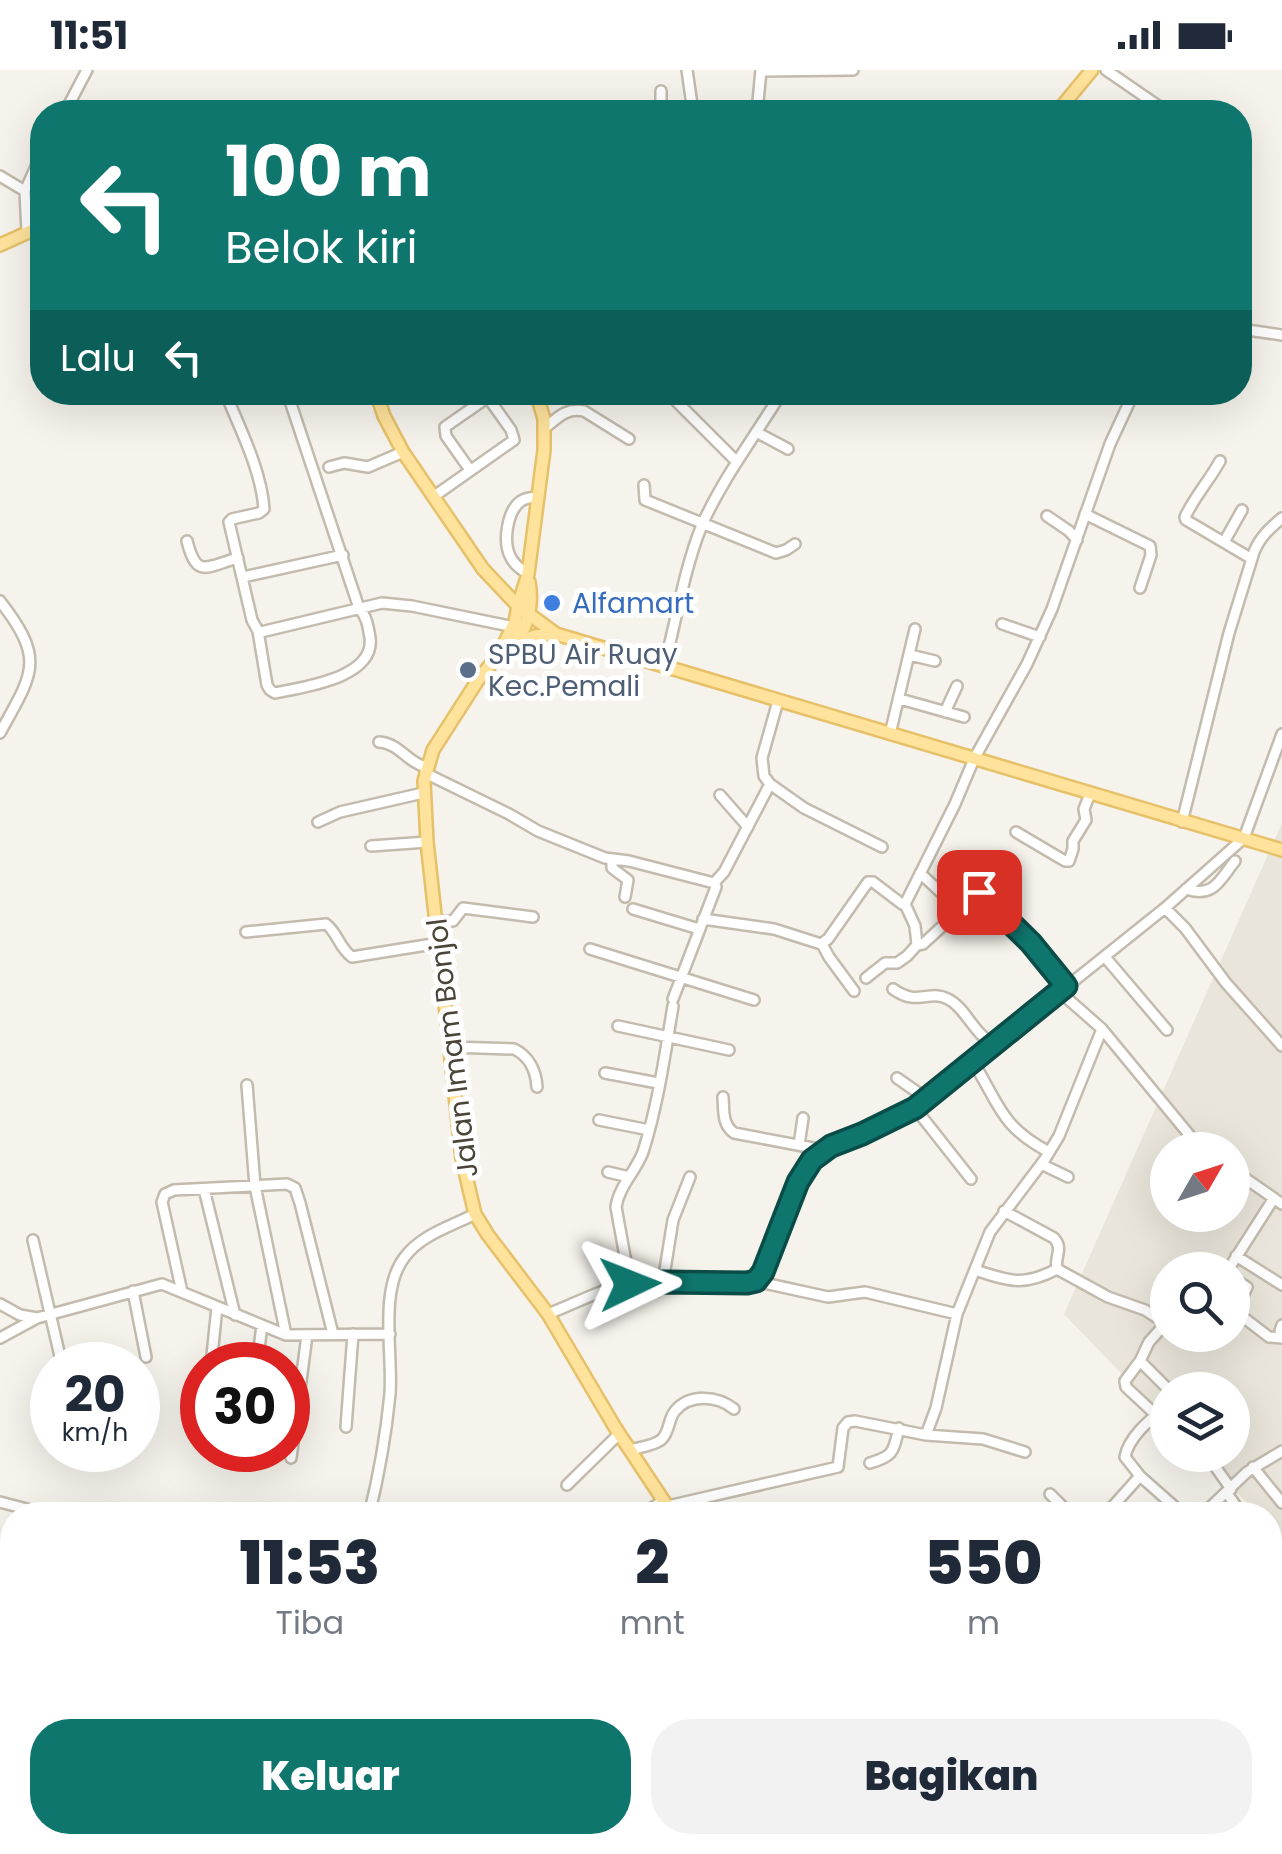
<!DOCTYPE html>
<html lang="id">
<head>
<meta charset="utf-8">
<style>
	:root { --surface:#fff; --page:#f2f2f3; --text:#1f2937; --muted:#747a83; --accent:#0f766e }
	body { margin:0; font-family:Poppins,sans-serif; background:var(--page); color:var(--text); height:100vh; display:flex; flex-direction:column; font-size:38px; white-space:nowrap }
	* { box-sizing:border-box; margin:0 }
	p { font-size:32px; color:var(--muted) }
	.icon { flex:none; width:55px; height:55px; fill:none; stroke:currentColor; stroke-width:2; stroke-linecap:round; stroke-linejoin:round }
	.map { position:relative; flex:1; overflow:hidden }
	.sheet { position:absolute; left:0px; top:1432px; width:1282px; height:352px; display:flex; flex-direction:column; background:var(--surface); border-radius:40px 40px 0 0; box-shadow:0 10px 40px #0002 }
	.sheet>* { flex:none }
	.guide { position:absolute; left:30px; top:30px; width:1222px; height:305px; border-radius:40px; box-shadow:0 10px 40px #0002; background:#0f766e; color:#fff; overflow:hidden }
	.needle { width:65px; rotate:51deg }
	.buttons { position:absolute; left:1150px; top:1062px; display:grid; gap:20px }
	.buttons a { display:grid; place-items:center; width:100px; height:100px; border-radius:50%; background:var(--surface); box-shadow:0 10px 40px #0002; font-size:50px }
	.speed { position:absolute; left:30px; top:1272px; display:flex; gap:20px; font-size:50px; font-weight:700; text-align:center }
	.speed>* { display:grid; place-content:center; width:130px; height:130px; border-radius:50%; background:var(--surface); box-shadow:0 10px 40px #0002; line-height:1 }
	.speed small { font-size:25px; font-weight:400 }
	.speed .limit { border:15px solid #d22; background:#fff; color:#111 }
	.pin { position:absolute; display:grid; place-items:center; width:85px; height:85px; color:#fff; margin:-42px; border-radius:20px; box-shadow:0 5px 15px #0006 }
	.me { position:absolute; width:110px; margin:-55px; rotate:88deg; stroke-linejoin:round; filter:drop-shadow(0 0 8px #0008) }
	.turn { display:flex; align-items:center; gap:35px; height:210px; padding:0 30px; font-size:45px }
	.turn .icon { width:130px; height:130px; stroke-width:2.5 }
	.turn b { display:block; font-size:70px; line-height:85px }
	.then { display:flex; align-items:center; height:95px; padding:0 30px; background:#0003; gap:20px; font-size:38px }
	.eta { display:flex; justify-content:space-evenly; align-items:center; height:170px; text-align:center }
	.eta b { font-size:60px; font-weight:800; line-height:70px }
	.primary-button { display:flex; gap:20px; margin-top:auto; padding:20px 30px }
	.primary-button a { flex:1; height:115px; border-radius:40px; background:var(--accent); color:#fff; font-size:40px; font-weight:800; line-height:115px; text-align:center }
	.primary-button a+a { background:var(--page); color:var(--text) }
	.status { display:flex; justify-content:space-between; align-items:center; height:70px; padding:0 50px; background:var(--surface); direction:ltr }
	.status svg { height:28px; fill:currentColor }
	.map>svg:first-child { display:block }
</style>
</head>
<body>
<div class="status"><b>11:51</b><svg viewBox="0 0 49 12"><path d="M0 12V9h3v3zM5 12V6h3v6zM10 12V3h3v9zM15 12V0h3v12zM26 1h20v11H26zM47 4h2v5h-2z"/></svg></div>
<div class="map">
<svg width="1282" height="1784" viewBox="0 0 1282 1784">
	<rect width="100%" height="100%" fill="#f6f3ec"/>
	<path fill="#eae5da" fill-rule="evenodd" d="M1282,753V1469L1270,1457V1445H1259L1200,1385H1232V1320H1168L1167,1351L1064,1244ZM1168,1080H1232V1145H1168ZM1168,1200H1232V1265H1168Z"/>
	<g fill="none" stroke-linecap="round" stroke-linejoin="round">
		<g stroke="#c2bbae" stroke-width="14">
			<path id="minor" d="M687,0L693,42
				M1106,0L1167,42
				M761,1L853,0
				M65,42L87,0
				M656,42L661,31V21
				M757,42L761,0
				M0,106L25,121
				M27,162L25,121L42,83
				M1240,259L1282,265
				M225,322C240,359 261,399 264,439L259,443L232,449L229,452L252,550L258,561L261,562L382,533L412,536L514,557
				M667,322L737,392
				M545,358C557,348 567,337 584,341L629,369
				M756,362L788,379
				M1220,391C1209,411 1195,426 1185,447L1186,450L1252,489
				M329,397L344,393L368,397L403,382
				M470,400L446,366L445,357L488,327
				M644,415L645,430L776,483L786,480L795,474
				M433,427L514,370L511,360L484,322
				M1085,444L1150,476L1151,485L1140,518
				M1047,446L1069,461L1077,470
				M187,471C197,509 205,497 238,488
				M1224,472L1242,440
				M528,504C521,499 514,495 510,486C503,471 507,441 521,431C527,427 531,428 538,427
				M243,507L343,485
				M0,531C46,590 33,603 0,663
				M1002,554L1040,567
				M258,561L267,615L270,620L275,623C303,617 375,608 370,568C368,556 367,547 359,538L287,322
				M910,585L935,591
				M664,597C676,552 684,499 702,455C723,408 755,366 782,322
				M900,629L964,647
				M778,631L762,688L764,706L770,714L804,738L882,777
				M945,642L957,616
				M890,664L915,559
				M379,672C399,673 408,693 426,697
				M425,703L509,744L538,761L605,788L629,791L714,813L716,817L673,929
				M720,725L748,757
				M318,752L340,742L423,723
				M1182,752L1229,563L1254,482C1260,467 1270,458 1282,448
				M1016,762L1065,791H1069L1073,779V771L1086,750L1084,739L1090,724
				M371,776L427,772
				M612,789V798L628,810L625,827
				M920,803L950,831
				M714,813L724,802L770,714
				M1186,819C1214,828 1219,811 1235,791
				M979,822L1031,873L1066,916
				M1165,838L1185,858L1226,913L1282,976
				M633,839L699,859
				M703,849L774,859L821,874L828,869L868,812H873L902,834L906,832L955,734L974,689L1027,594L1052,539L1110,374L1134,322
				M437,851H453L463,838L533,847
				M246,862L326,854C338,863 339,878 352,887L439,873
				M822,874L829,887L854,921
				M917,875L923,874L948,851
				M590,879L754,930
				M1105,887L1167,960
				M866,908L885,893H897L907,886L917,875L915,856L905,834
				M893,919C918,937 928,919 948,929C965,937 973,963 994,975
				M1060,922L1102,959L1191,1067L1206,1080
				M618,956L729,980
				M450,977L514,979C529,986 536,1001 537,1017
				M973,992C1000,1035 1000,1056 1049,1082
				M605,1003L658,1013
				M897,1008L927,1029
				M247,1015L255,1116L286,1265
				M723,1027C724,1041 722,1054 734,1063L824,1080
				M915,1038L971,1109
				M599,1050L649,1060
				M799,1075L803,1048
				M1041,1094L1068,1107
				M1232,1099L1282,1134
				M608,1102L629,1107
				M204,1119L235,1245
				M1004,1141L1054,1168C1064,1179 1054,1187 1057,1199
				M33,1170L62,1295
				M1236,1186L1282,1215
				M1057,1199L1108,1227L1145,1240L1168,1255
				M975,1200C1009,1211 1023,1217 1057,1199
				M1228,1200L1274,1128
				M1232,1208L1247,1217L1234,1245
				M755,1211L828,1227L865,1222L957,1244
				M663,1212L673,1150L690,1107
				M630,1214L616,1137C619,1116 636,1101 643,1082C658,1035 665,984 673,936
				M133,1221L146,1287
				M182,1222L162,1132L165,1124L174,1120L287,1114L295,1118L300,1133L333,1264
				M0,1234L20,1245L37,1248
				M548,1244C574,1234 601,1219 629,1214C661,1209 738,1221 760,1207L798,1112L812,1090L831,1075L863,1064L915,1038L1165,838L1244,768L1282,664
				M1232,1246L1239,1244L1269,1267L1282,1268
				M1165,1254L1149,1272L1140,1291L1169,1320
				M1282,1255L1280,1261L1282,1266
				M1183,1265L1201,1274L1217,1265
				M0,1268L37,1248L162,1214L286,1265L390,1264
				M1140,1291L1125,1311L1126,1317L1156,1345
				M211,1295L217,1237
				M257,1295L262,1255
				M1184,1320L1194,1311
				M1168,1335C1151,1349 1129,1366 1125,1387L1140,1406L1184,1445
				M346,1357L353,1264
				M926,1365L983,1369L1025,1382
				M630,1380C640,1377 653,1376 661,1370C670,1362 668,1349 675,1341C690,1323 718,1326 734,1339
				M1207,1385L1231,1419
				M291,1388L307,1265
				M870,1393C894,1386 893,1382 899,1358
				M1253,1397L1282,1433
				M567,1415L619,1364
				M1227,1423L1242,1445
				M1050,1424L1070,1444
				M0,1432L50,1445
				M668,1436L838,1397L843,1358L848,1352L855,1351L926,1365L936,1338L957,1244L990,1162L1045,1089L1059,1066L1102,959
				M369,1445C379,1405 386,1365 390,1324C393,1283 379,1221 404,1188C420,1165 452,1156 475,1144
				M639,1445L664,1431
				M1105,1445L1140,1406
				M1202,1445L1247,1402L1282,1381
				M1270,1487L1282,1505
				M1270,1595L1282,1586
				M0,1681L12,1673
				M1270,1756L1282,1748
				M570,1772L573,1784
				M945,1772L948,1784
				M1181,1772L1188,1784
				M1249,1772L1267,1784
				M3,1784L12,1755
				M527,1784L536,1772
				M751,1784L754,1772
				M816,1784L826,1772
				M1218,1784L1243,1772"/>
		</g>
		<g stroke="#e6c16a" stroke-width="16">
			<path id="major" d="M1057,42L1092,0
				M0,175L42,156
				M376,322L384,346L403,382L483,499L518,536L556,564L1282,780
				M536,322L544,349V380L528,504L518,536L515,552L499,584L478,610L433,680L424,711L427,772L462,1089L475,1144L488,1165L548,1244L616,1359L673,1445
				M516,573L535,566L556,564
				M499,587C525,571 534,540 529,512
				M832,1772L834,1784"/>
		</g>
		<use href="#minor" stroke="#fff" stroke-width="9"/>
		<use href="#major" stroke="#ffe39c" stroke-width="11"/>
	</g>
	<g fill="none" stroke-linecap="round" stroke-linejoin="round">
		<g stroke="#0a4d48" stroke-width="25">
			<path id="route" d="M630,1214L663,1212L747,1213L756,1211L763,1202L798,1112L812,1090L831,1076L862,1064L915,1038L1066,916L1031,873L979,822"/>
		</g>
		<use href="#route" stroke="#0f766e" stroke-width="18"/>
	</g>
	<circle fill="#3f7fe0" stroke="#fff" stroke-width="4" cx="552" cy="533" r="10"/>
	<circle fill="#5c6f8a" stroke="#fff" stroke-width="4" cx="468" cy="600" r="10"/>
	<g text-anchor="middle" stroke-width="10" stroke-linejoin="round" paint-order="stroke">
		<g font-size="28" fill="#366cbe" stroke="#fff" text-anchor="start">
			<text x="572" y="543">Alfamart</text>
		</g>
		<g font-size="28" fill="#4e5e75" stroke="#fff" text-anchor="start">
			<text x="488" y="594">SPBU Air Ruay<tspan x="488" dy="32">Kec.Pemali</tspan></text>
		</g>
		<g font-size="28" fill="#4b4439" stroke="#fff">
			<text transform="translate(452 978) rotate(-97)" y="10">Jalan Imam Bonjol</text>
		</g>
	</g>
</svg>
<div class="buttons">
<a><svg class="needle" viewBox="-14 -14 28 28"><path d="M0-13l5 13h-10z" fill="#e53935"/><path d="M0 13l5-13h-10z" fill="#747a83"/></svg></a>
<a><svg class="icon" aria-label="search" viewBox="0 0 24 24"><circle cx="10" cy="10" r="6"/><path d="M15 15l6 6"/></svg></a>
<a><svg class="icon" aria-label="layers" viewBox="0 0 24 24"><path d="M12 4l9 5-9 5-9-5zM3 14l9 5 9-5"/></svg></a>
</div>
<div class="speed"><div>20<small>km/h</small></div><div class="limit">30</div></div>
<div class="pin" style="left:979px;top:822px;background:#d93025"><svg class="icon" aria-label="arrive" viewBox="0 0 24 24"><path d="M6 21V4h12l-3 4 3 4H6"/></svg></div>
<svg class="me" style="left:630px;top:1214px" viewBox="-20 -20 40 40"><path d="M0-17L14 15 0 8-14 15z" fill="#0f766e" stroke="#fff" stroke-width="4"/></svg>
<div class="guide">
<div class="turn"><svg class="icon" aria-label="left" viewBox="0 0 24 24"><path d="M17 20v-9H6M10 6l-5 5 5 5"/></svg><div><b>100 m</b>Belok kiri</div></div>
<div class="then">Lalu<svg class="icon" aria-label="left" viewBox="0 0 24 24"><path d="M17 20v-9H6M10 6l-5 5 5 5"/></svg></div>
</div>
<section class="sheet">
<div class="eta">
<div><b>11:53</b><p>Tiba</p></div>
<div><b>2</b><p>mnt</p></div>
<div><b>550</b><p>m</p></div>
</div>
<div class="primary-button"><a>Keluar</a><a>Bagikan</a></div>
</section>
</div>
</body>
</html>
